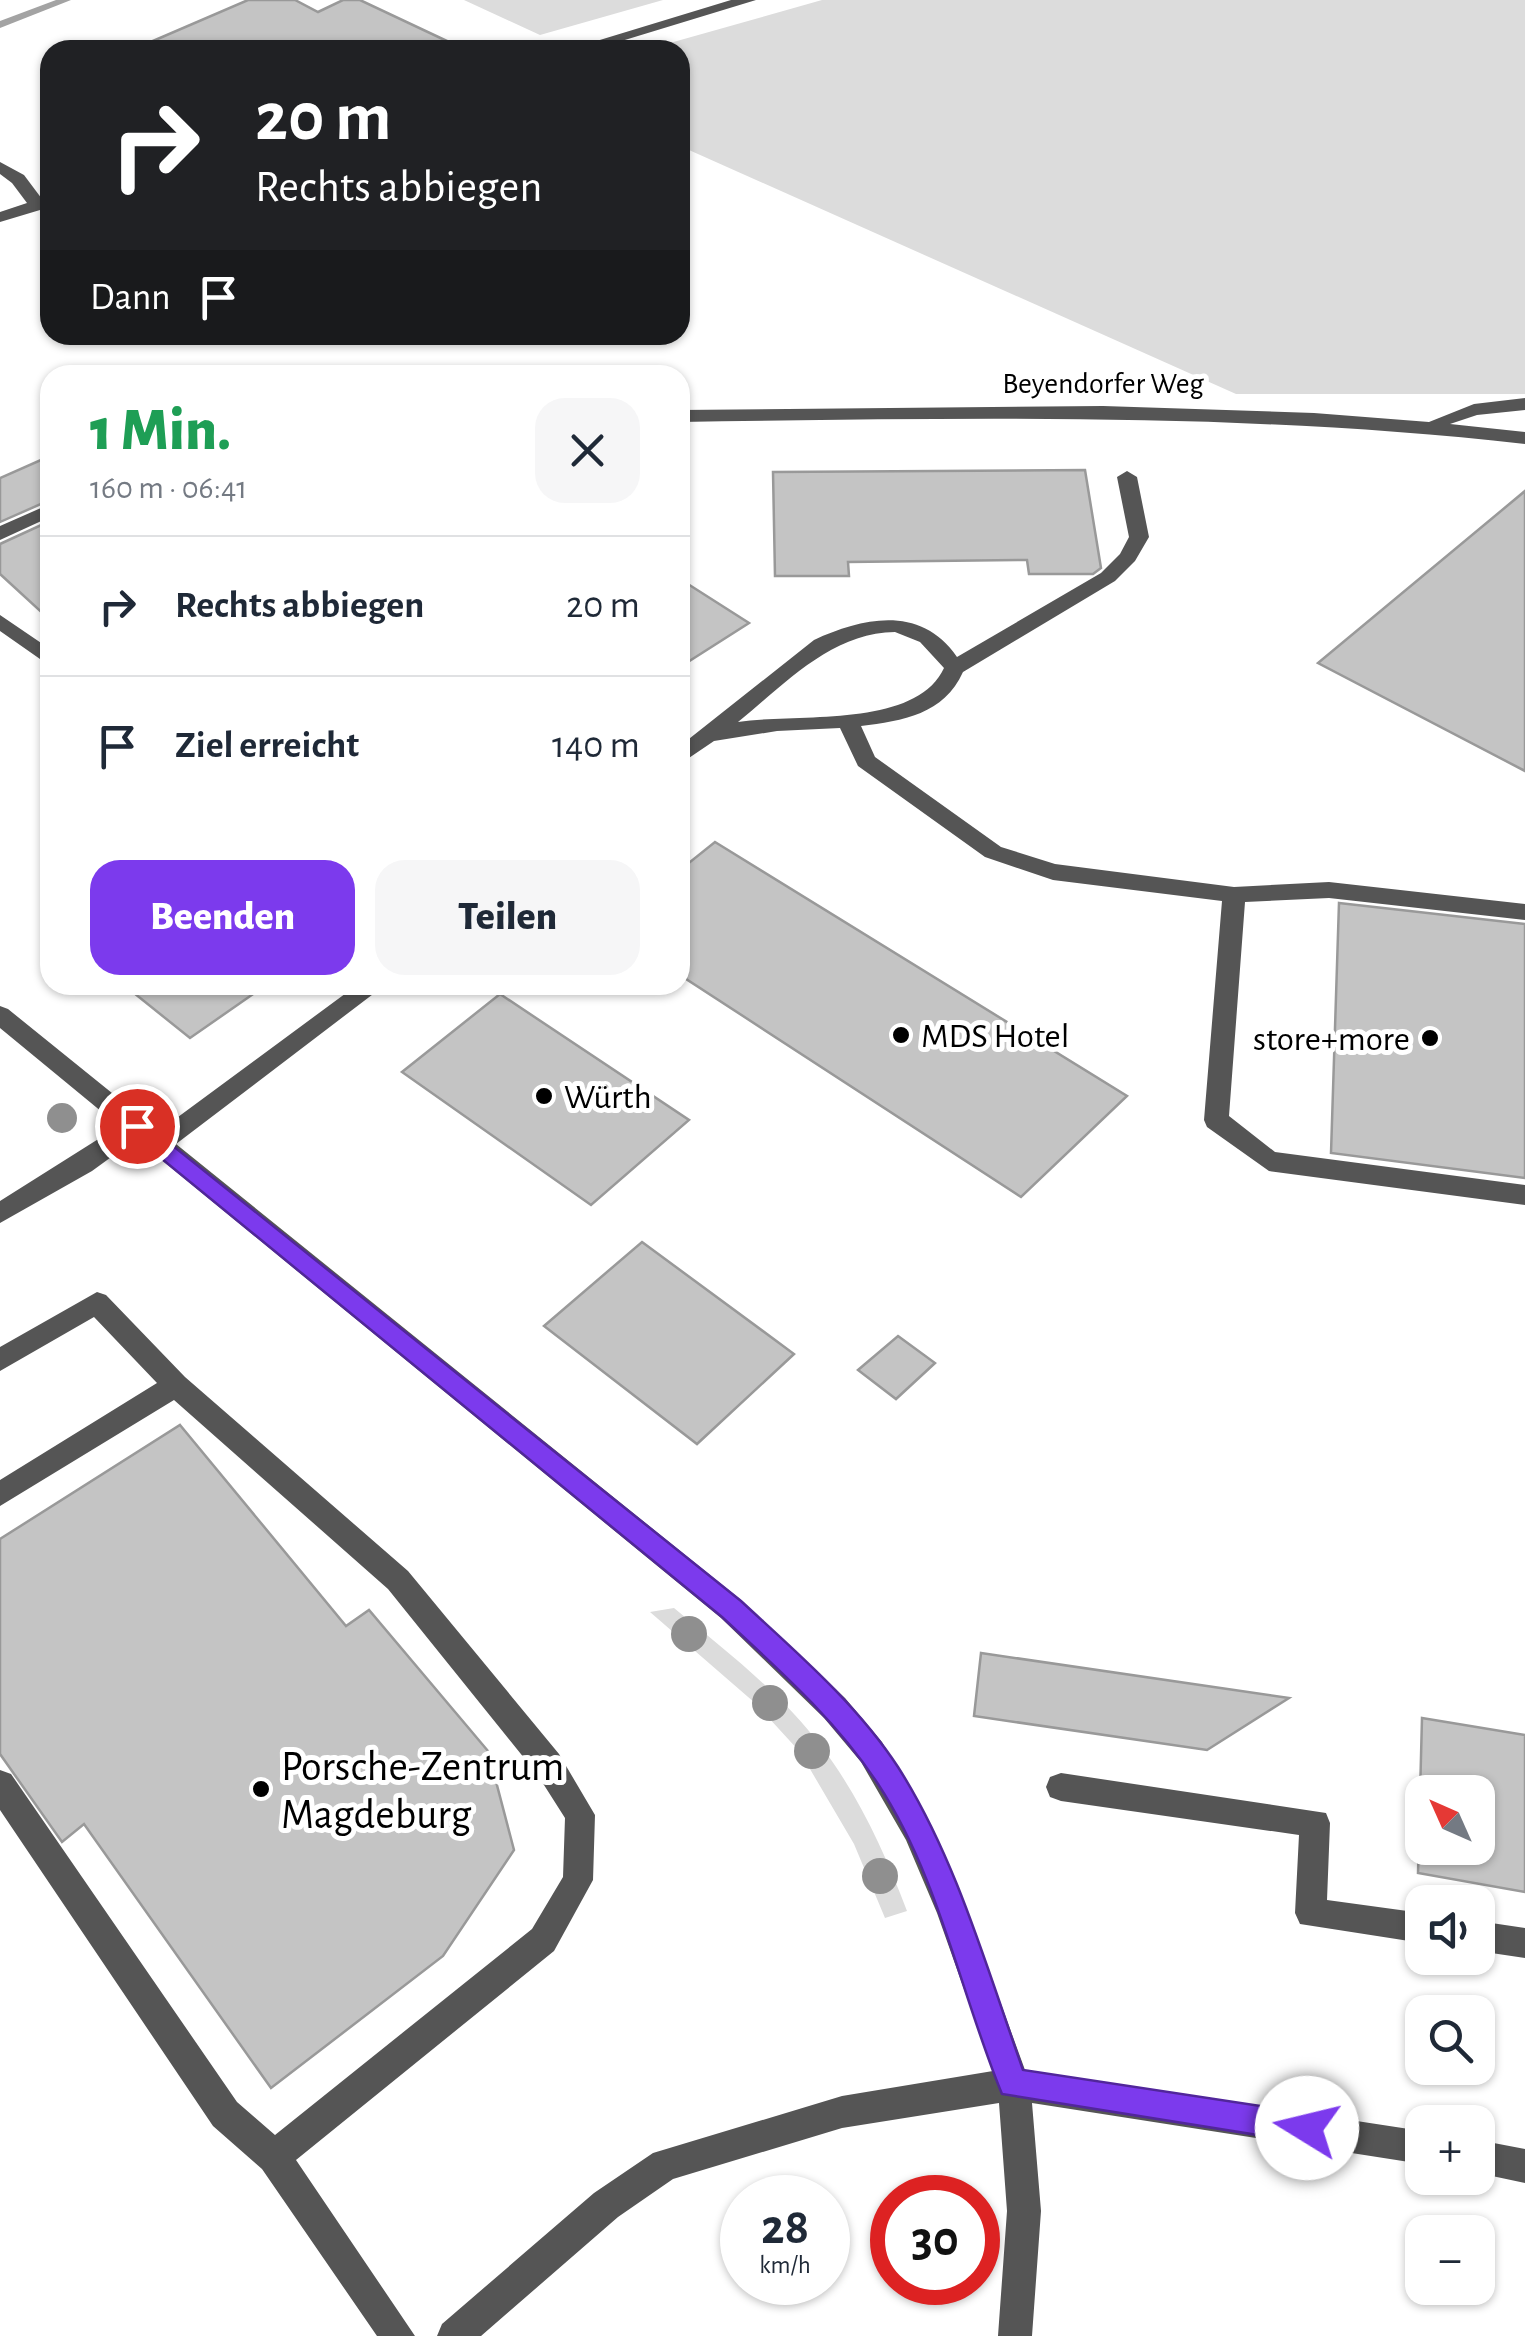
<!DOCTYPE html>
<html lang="de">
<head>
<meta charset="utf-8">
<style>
	:root { --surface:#fff; --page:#f6f6f7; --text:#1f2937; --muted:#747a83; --line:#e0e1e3; --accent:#7c3aed }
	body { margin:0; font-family:"Alegreya Sans",sans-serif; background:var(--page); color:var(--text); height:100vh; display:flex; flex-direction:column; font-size:38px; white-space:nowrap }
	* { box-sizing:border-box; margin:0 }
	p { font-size:32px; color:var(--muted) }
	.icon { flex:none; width:55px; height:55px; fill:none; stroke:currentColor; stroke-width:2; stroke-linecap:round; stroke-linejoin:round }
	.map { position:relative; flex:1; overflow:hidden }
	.sheet { position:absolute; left:40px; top:365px; width:650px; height:630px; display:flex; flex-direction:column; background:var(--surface); border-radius:30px; box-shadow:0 2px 8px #0004 }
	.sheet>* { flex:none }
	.hud { position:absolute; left:40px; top:40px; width:650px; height:305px; border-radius:30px; box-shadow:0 2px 8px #0004; background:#202124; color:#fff; overflow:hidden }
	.needle { width:65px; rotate:315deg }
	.tools { position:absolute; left:1405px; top:1775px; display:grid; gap:20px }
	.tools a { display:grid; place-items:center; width:90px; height:90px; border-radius:20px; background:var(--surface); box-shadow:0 2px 8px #0004; font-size:50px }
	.speed { position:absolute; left:720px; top:2175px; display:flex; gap:20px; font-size:50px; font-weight:700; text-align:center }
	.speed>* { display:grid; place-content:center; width:130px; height:130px; border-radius:50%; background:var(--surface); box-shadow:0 2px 8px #0004; line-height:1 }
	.speed small { font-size:25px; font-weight:400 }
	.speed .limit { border:15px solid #d22; background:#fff; color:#111 }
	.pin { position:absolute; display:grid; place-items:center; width:85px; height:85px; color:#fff; margin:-42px; border:5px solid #fff; border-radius:50%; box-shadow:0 2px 10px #0007 }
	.me { position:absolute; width:110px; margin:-55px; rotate:279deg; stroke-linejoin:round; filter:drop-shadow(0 0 8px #0008) }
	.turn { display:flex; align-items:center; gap:35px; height:210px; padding:0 50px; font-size:45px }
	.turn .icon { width:130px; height:130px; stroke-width:2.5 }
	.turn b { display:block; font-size:70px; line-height:85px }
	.then { display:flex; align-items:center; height:95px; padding:0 50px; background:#0003; gap:20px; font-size:38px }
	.round { display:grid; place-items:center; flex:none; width:105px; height:105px; border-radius:30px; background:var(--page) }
	.overview { display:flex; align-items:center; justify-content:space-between; height:170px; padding:0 50px }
	h1 { font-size:60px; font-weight:800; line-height:75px; color:#1e9e55 }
	.primary-button { display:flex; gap:20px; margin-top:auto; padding:20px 50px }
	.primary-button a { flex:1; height:115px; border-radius:30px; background:var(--accent); color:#fff; font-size:40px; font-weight:800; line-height:115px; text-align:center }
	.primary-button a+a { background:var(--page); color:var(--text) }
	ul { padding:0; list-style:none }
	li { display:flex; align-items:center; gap:30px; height:140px; padding:0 50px; border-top:2px solid var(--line) }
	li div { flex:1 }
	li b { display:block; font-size:38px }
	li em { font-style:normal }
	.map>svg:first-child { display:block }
</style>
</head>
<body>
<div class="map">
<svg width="1525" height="2336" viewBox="0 0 1525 2336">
	<rect width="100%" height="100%" fill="#fff"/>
	<path fill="#dcdcdc" d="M464,0H663L540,35Z
		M822,0H1525V394H1236L680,146V50H645Z
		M674,1608C725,1650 781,1693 821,1746C859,1796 885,1853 907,1911L885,1918L854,1844L800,1752L755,1703L650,1612Z"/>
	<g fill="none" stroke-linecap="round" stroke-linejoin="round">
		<path fill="#a3a3a3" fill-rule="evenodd" d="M56,0H71L0,28V21Z"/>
	</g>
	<path fill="#c4c4c4" stroke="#999" stroke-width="2.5" fill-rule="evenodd" d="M248,0H295L318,12L343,0H360L466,50H132Z
		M50,456V500L0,522V478Z
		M1085,470L1101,568L1093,574H1029L1027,560L848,562L849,576H775L773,472Z
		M1525,491V771L1318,663Z
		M50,521V620L0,574V544Z
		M680,579L749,623L680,667Z
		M715,842L1127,1096L1021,1197L680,975V870Z
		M1339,903L1525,924V1178L1331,1153Z
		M124,985H266L190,1038Z
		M500,994L689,1120L591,1205L402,1072Z
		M642,1242L794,1354L697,1444L544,1326Z
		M898,1336L935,1363L896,1399L858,1370Z
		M180,1425L346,1626L369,1610L488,1751L514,1850L443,1956L271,2088L84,1824L62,1842L0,1754V1539Z
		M981,1653L1289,1698L1207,1750L974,1716Z
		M1422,1718L1525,1735V1892L1418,1873ZM1422,1792H1478V1848H1422Z"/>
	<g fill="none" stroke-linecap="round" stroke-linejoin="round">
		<path fill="#555" fill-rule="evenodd" d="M731,0H756L592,50H567Z
			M0,162L24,175L42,199L50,197V207L0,222V212L27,203L12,183L0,174Z
			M1525,398V410L1477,415L1450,424L1525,432V444C1244,412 963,418 680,422V410L1103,406L1314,413L1429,422L1474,404Z
			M1127,471L1137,477L1149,537L1135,561L1115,581L963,672C944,714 903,721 861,726L875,757L1001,847L1055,864L1234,887L1329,882L1525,904V920L1329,898L1245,902L1229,1116L1275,1152L1525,1185V1205L1269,1171L1207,1127L1204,1120L1222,901L1053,880L985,857L858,766L840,728L777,731L714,741L680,764V746L814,640C864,617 921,605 957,657L1101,573L1120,554L1129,537L1117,477ZM895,632L920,642L944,668C916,729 796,713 738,722C785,684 831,633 895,632Z
			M50,504V517L0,540V526Z
			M0,615L50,649V666L0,631Z
			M357,985H385L176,1144L741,1600L845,1698L882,1742L927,1819L968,1913L1025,2070L1422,2131V2164L1032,2103L1041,2211L1032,2336H998L1007,2211L999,2103L842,2128L673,2179L618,2217L481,2336H437L442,2324L594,2193L653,2153L842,2096L993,2071L937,1913L906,1840L861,1762L824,1718L721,1618L136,1139L92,1171L0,1223V1201L119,1126L0,1028V1006L8,1009L159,1131Z
			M97,1292L106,1295L185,1377L408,1571L559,1754L595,1815L593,1880L554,1951L296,2160L415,2336H377L262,2169L213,2126L0,1810V1770L11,1774L237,2102L275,2135L532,1929L563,1877L565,1818L537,1774L388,1589L174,1400L0,1506V1480L157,1383L94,1317L0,1371V1347Z
			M1061,1773L1326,1813L1330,1823L1327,1900L1422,1913V1943L1300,1924L1295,1913L1299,1835L1061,1801L1050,1797L1046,1787L1050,1777Z
			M1478,1921L1525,1928V1958L1478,1951Z
			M1478,2140L1525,2149V2183L1478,2173Z"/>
	</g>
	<g fill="#8f8f8f">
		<circle cx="62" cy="1118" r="15"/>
		<circle cx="689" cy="1634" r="18"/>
		<circle cx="770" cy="1703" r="18"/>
		<circle cx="812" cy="1751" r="18"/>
		<circle cx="880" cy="1876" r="18"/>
	</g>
	<path fill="#7c3aed" stroke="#51269a" stroke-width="2.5" d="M137,1117L741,1601C796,1652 856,1703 898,1767C956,1858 987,1969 1023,2070L1307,2113L1318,2118L1322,2128L1318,2139L1307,2143L1002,2094C960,1992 939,1877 878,1784C836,1720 778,1669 722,1617L129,1132L126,1126Z"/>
	<g fill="#000" stroke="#fff" stroke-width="4">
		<circle cx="901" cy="1035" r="10"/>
		<circle cx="1430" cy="1038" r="10"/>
		<circle cx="544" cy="1096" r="10"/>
		<circle cx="261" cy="1789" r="10"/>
	</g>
	<g text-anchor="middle" stroke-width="10" stroke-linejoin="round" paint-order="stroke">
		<g font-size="30" fill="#000" stroke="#fff">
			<text x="1103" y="393">Beyendorfer Weg</text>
		</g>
		<g font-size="35" fill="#000" stroke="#fff" text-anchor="start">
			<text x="921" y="1047">MDS Hotel</text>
			<text x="1410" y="1050" text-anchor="end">store+more</text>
			<text x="564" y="1108">Würth</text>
		</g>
		<g font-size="42" fill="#000" stroke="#fff" text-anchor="start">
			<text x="281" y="1780">Porsche-Zentrum<tspan x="281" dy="48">Magdeburg</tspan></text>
		</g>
	</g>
</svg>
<div class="tools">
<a><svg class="needle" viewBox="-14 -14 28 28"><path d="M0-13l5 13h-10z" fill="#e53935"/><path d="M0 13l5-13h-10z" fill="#747a83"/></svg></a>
<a><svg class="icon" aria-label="sound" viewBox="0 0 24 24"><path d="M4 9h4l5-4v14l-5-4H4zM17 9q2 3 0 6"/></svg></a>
<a><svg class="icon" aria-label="search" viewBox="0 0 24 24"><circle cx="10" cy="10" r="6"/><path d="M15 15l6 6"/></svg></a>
<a>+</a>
<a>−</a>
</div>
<div class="speed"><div>28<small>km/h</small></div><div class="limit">30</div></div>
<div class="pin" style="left:137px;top:1126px;background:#d93025"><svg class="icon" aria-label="arrive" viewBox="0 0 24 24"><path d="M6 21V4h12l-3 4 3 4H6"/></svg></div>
<svg class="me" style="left:1307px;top:2128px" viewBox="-20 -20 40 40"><circle r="19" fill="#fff"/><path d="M0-13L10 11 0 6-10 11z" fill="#7c3aed"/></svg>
<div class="hud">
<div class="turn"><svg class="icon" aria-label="right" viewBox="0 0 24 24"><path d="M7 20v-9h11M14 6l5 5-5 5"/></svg><div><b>20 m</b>Rechts abbiegen</div></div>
<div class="then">Dann<svg class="icon" aria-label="arrive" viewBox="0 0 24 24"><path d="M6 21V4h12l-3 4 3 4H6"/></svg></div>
</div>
<section class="sheet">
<div class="overview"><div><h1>1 Min.</h1><p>160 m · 06:41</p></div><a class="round"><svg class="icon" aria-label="close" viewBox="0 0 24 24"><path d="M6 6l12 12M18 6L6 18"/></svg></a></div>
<ul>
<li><svg class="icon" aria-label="right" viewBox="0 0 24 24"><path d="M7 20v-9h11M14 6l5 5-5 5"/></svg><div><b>Rechts abbiegen</b></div><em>20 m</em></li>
<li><svg class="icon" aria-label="arrive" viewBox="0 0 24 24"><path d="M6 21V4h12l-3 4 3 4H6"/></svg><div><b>Ziel erreicht</b></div><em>140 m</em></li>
</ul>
<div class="primary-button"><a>Beenden</a><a>Teilen</a></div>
</section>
</div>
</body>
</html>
